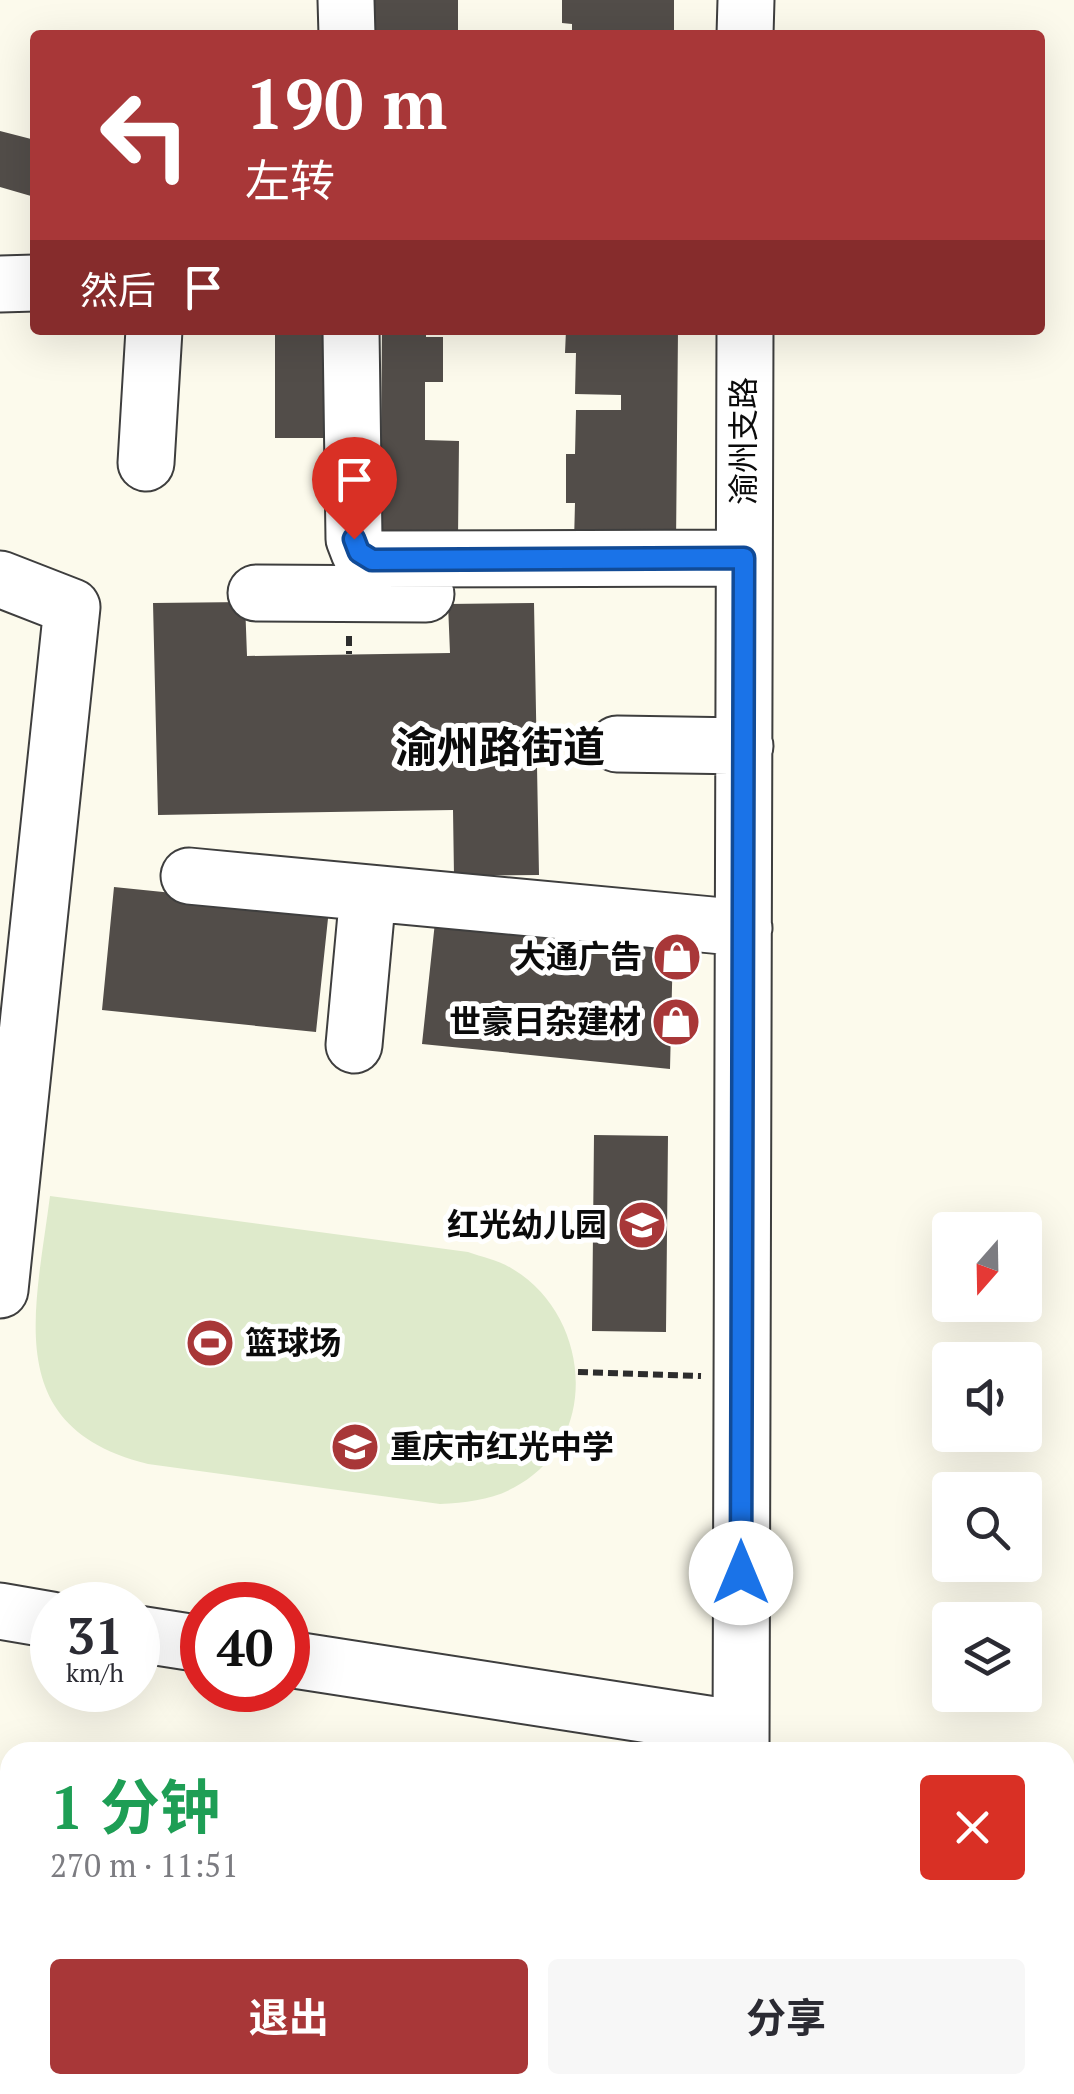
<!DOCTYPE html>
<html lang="zh">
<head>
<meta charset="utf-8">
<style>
	:root { --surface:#fff; --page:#f7f7f7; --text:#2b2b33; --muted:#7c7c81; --accent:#a83738 }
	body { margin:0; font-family:"PT Serif","Noto Sans SC",serif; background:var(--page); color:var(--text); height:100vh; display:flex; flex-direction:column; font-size:38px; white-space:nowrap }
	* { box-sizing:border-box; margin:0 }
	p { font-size:32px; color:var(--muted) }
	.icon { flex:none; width:55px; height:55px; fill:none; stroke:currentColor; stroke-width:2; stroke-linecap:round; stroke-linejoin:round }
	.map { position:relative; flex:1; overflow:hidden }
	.details { position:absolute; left:0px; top:1742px; width:1075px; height:352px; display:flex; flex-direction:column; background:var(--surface); border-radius:30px 30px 0 0; box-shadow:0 10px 40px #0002 }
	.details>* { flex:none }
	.banner { position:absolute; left:30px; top:30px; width:1015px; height:305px; border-radius:10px; box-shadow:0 10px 40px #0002; background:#a83738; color:#fff; overflow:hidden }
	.needle { width:65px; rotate:200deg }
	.fabs { position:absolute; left:932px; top:1212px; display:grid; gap:20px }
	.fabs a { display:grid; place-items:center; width:110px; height:110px; border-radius:10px; background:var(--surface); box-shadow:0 10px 40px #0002; font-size:50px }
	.speed { position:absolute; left:30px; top:1582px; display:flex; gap:20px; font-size:50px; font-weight:700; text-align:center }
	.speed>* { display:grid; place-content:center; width:130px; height:130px; border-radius:50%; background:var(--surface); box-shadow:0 10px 40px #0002; line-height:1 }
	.speed small { font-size:25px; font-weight:400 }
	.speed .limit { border:15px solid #d22; background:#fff; color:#111 }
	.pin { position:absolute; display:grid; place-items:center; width:85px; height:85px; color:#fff; margin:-102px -42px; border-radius:50% 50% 50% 0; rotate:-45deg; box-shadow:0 0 10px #0007 }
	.pin .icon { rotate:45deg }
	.me { position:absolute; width:110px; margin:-55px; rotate:0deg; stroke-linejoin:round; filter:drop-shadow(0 0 8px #0008) }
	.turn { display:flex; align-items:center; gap:35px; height:210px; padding:0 50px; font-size:45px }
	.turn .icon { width:130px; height:130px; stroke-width:2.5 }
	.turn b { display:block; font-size:70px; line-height:85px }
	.then { display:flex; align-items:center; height:95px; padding:0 50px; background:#0003; gap:20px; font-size:38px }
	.round { display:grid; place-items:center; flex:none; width:105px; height:105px; border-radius:10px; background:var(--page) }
	.headline { display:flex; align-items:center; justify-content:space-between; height:170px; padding:0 50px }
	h1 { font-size:60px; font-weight:700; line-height:75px; color:#1e9e55 }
	.button { display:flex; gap:20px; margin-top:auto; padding:20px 50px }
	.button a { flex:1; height:115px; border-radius:10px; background:var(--accent); color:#fff; font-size:40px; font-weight:700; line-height:115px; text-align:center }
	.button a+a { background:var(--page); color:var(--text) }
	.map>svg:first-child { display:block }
</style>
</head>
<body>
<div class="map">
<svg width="1074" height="2094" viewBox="0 0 1074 2094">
	<rect width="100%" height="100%" fill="#fcfaec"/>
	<path fill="#e8e0e9" d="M210,2085H595L596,2094H220Z"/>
	<path fill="#deeacb" d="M50,1196L468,1252C482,1257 498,1260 511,1268C589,1313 602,1435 520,1484C495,1500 469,1502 440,1504L148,1464C1,1428 35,1313 50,1196Z"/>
	<path fill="#524d49" d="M371,0H458V35L371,34Z
		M562,0H674V35H572V24L562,23Z
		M0,131L35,140L31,196L0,187Z
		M275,330H326L327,438H275Z
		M382,330H426V337H443V382H425V440L459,441L458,538L380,548Z
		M566,330H678L676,544L574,542L575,503H566V454H575L576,410H621V395L575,394L576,353H565Z
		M245,602L247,656L450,653L448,604L534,603L539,875L454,876L453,810L158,815L153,603Z
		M114,887L329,909L316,1032L102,1010Z
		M435,922L673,946L670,1069L422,1044Z
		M594,1135L668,1136L666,1332L592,1331Z
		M245,2085H496L490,2094H255Z
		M512,2085H583L580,2094H509Z
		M607,2085H677L678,2094H607Z"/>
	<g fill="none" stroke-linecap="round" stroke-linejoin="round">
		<g stroke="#3e3e3e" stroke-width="59">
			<path id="minor" d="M346,0L347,35
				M745,35L746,0
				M0,284L35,283
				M351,330L354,539L359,552L371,559L744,558
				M146,463L154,330
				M0,579L72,607L0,1290
				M256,593L426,594
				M617,744L745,746
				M189,876L744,928
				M354,1045L368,893
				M0,1611L52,1620
				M138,1634L202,1644
				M288,1659L740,1729
				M741,1752L745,330
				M779,2085L781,2094"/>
		</g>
		<path stroke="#2d2d2d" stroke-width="6" stroke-dasharray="10 5" stroke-linecap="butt" d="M349,636V654
			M578,1372L701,1376"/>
		<use href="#minor" stroke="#fff" stroke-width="55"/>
	</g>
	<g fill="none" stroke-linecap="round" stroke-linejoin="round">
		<g stroke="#114b97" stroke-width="25">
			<path id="route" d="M354,539L359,552L372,560L744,558L741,1573"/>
		</g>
		<use href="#route" stroke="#1a73e8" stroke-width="18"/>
	</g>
	<defs>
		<g id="shop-disc" transform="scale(2.5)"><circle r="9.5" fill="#a83738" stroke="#fff"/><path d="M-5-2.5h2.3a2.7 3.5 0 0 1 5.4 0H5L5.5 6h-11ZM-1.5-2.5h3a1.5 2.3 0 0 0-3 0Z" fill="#fff"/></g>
		<g id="school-disc" transform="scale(2.5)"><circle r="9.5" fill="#a83738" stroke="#fff"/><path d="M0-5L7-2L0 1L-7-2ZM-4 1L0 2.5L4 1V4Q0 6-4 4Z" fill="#fff"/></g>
		<g id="stadium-disc" transform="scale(2.5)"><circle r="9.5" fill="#a83738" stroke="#fff"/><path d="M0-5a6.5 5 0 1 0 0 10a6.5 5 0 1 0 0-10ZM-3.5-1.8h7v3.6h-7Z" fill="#fff"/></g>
	</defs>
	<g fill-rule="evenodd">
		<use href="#shop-disc" x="677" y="957"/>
		<use href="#shop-disc" x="676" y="1022"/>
		<use href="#school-disc" x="642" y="1225"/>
		<use href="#stadium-disc" x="210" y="1343"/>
		<use href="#school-disc" x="355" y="1447"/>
	</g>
	<g text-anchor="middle" stroke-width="10" stroke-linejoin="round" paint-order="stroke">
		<g font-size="32" fill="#0b0b0b" stroke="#fff">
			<text transform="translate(744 441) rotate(-90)" y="11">渝州支路</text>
		</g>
		<g font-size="32" font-weight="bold" fill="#0b0b0b" stroke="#fff" text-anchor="end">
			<text x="642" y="968">大通广告</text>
			<text x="641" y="1033">世豪日杂建材</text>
			<text x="607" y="1236">红光幼儿园</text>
			<text x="245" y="1354" text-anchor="start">篮球场</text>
			<text x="390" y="1458" text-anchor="start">重庆市红光中学</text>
		</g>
		<g font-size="42" font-weight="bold" fill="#0b0b0b" stroke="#fff">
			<text x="500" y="762">渝州路街道</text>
		</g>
	</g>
</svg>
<div class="fabs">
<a><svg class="needle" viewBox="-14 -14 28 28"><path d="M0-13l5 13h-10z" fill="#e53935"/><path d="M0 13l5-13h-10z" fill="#7c7c81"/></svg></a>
<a><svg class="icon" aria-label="sound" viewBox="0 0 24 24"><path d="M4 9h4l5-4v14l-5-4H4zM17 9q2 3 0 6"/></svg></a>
<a><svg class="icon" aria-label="search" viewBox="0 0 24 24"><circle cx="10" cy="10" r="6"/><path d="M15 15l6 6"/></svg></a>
<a><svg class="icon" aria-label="layers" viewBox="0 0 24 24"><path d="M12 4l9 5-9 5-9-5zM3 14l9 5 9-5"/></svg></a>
</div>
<div class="speed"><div>31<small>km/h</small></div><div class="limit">40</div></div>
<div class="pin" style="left:354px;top:539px;background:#d93025"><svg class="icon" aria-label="arrive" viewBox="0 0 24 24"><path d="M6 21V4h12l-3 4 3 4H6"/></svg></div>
<svg class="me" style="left:741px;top:1573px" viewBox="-20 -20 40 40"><circle r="19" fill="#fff"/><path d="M0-13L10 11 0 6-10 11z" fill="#1a73e8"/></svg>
<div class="banner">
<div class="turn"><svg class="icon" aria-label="left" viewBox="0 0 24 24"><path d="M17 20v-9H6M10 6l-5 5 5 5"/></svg><div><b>190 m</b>左转</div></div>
<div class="then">然后<svg class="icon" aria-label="arrive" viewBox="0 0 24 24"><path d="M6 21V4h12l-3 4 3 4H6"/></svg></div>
</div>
<section class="details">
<div class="headline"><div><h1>1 分钟</h1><p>270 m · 11:51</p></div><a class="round" style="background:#d93025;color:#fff"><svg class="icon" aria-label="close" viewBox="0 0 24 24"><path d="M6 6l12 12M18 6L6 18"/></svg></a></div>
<div class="button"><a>退出</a><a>分享</a></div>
</section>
</div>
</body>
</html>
